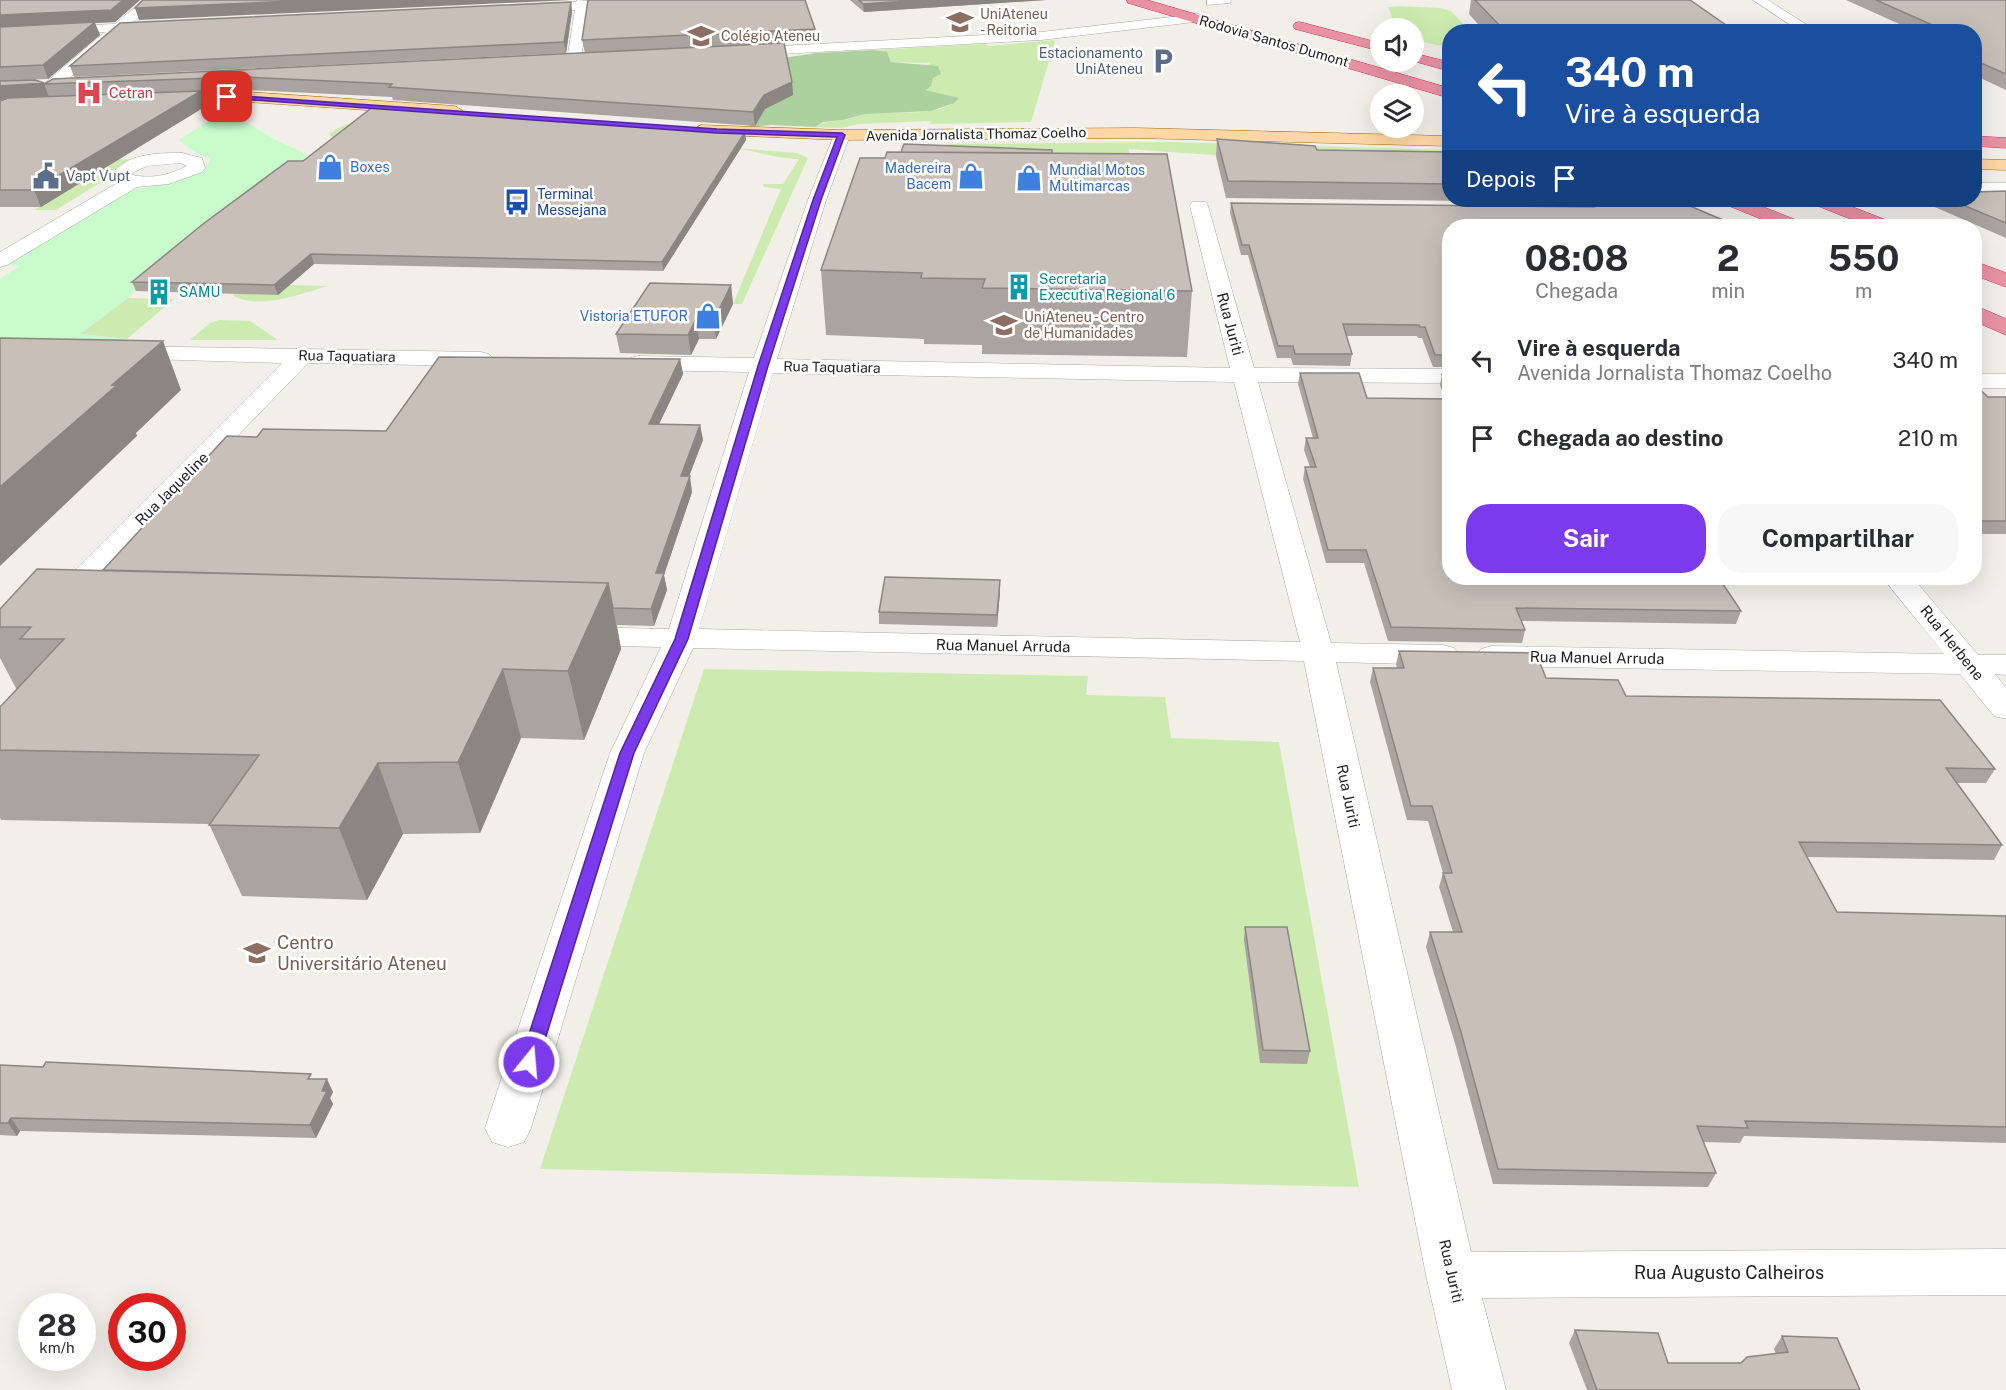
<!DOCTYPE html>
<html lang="pt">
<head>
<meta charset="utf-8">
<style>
	:root { --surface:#fff; --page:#f7f7f7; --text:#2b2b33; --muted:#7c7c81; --accent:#7c3aed }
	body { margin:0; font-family:"Public Sans",sans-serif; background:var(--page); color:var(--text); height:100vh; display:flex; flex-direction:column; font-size:22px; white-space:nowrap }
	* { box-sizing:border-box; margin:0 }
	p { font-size:20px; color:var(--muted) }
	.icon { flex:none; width:33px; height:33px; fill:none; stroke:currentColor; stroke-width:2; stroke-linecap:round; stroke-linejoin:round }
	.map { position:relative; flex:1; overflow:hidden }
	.side { position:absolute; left:1442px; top:219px; width:540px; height:366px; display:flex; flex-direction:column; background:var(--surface); border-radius:24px; box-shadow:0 6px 24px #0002 }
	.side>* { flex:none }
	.banner { position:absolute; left:1442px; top:24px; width:540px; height:183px; border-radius:24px; box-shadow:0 6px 24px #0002; background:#1a4fa0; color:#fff; overflow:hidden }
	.controls { position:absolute; left:1370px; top:18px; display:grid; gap:12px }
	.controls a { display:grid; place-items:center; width:54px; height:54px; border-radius:50%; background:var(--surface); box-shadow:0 6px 24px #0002; font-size:30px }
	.speed { position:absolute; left:18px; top:1293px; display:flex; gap:12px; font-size:30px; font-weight:700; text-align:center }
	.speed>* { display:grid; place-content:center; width:78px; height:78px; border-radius:50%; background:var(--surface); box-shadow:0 6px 24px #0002; line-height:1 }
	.speed small { font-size:15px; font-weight:400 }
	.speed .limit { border:9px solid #d22; background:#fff; color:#111 }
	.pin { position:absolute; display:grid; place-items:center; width:51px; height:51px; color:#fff; margin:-26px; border-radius:12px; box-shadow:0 3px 9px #0006 }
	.me { position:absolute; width:66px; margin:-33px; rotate:17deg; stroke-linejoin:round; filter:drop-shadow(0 0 4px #0008) }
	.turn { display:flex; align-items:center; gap:21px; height:126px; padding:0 24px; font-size:27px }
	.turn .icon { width:78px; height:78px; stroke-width:2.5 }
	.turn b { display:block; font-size:42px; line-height:51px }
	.then { display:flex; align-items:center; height:57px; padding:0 24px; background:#0003; gap:12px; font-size:22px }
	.eta { display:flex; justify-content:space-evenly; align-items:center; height:102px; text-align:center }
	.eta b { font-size:36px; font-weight:700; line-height:42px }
	.action { display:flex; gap:12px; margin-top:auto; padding:12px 24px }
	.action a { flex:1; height:69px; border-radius:24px; background:var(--accent); color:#fff; font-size:24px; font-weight:700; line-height:69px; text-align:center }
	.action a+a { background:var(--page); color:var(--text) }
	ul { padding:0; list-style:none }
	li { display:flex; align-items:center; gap:18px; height:78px; padding:0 24px }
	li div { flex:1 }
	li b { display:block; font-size:22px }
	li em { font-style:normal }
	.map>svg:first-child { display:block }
</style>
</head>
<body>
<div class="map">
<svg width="2006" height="1390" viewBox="0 0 2006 1390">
	<rect width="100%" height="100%" fill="#f2efe9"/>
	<path fill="#cdebb0" d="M1399,6L1440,8L1451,11L1470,31L1449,32V45H1436L1413,39V28H1396L1388,7Z
		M1052,40L1055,41L1031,122L931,124L930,121L858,124L842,128L815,127C824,121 831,122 842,120C850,119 857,116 864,114C890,109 939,120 958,98L926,90L929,63L891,62L888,54L874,50L983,44L990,46Z
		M350,123L735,148L797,153L808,158L742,304H733L781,189L764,187L763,184H783L799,159C777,159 759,151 736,149L337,140L329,135L334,130Z
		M1170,142L1449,150V168L1352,165L1129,149V160L915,149L950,144Z
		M119,159L137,160L56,210H34Z
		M251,284L328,286C299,294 264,309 235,297L233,294Z
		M128,298L174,299L127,339L80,334Z
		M219,320L250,321L278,340H190L210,323Z
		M704,669L1088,676L1086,695L1165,697L1171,738L1279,742L1359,1187L540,1169Z"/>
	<path fill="#add19e" d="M874,50L887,52L891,62L938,66L941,74L933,78L931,86L926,90L959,98L954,103L931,111L865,114L843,120L823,122L815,127L771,125L750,127L783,58L816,53Z"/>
	<path fill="#c8facc" d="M234,115L276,140L308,155L199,237L128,298L80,334L127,339L103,346L0,344V279L19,266L5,265L131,190L160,185L200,171L208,164L210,159L193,151L179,140L216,116Z"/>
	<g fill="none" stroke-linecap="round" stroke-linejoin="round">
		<g stroke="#a9a9a9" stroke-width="1">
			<path id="minor" d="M143,0H157L132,23L160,22L167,26L165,29L122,32L36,107H24L22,104L24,101L105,32L0,37V29L115,24Z
				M577,0L589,1L718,0L712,4L588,9L581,60L574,64L567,60L575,10L526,12L519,8L526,4L576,2Z
				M1207,0H1231L1230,3L1207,5Z
				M1753,0H1768L1818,32H1801Z
				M1198,14L1203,15L1205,18L1203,21L1041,40L742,56L735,52L742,48L1041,32Z
				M842,130L850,135L826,200L777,359L1230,368L1190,206L1192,202H1206L1208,206L1254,368L1449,369V383L1258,382L1331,643L1443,645L1454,648L1459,655L1454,662L1443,665L1336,662L1471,1252L2006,1249V1295L1482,1298L1506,1390H1452L1426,1275L1304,661L693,648L644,753L531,1128L524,1142L508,1147L492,1142L485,1128L610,753L661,647L574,645L563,643L558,636L563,629L574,627L669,629L749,372L638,370L630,368L626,363L630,358L638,356L754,358L808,200L834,135ZM773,373L1234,382L1300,642L699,629Z
				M182,153L202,158L205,168L202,172L169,184L137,187L7,265L0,267V252L119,182L111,176C125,153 158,153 182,153ZM181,163L187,166C170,175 149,180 130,174L147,166Z
				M1974,183H2006V193H1974Z
				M1580,200H1598L1601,208L1615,226H1596L1583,209Z
				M122,346L481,352L489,354L493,359L489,364L481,366L308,363L71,608L60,611L49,608L45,602L49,596L282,363L114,358L110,353L114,348Z
				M1974,374H2006V388H1974Z
				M1883,578H1913L1978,655H2006V675L1995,674L2006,688V719L1994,716L1960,674L1492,666L1481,663L1476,656L1481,649L1492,646L1944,654Z"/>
		</g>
		<g stroke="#a06b00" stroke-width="1">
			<path id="major" d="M248,92L455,106L463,111L455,116L248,102L159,103L151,98L159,93Z
				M701,125L842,130L1136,128L1449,136V146L1136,138L842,140L695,134L693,130Z
				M1974,159L2006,160V170L1974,169Z"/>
		</g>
		<g stroke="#dc2a67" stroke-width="1">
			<path id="highway" d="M1127,0H1147L1449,88V98L1128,3Z
				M1300,22L1380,43V51L1295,29L1293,26L1295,23Z
				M1413,53L1449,62V71L1413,61Z
				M1974,136L2006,138V148L1974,146Z
				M1722,200H1746L1801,222L1804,226H1779L1724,204Z
				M1811,200H1835L1891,222L1894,226H1868L1813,204Z
				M1974,261L2006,273V287L1974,275Z
				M1974,305L2006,319V335L1974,321Z"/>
		</g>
		<use href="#minor" fill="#fff" fill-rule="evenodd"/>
		<use href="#major" fill="#fcd6a4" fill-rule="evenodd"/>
		<use href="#highway" fill="#e892a2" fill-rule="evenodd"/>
	</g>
	<path fill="#aba49e" d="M0,0H140L115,22L95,23L100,35L48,79L0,81Z
		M850,0H1046L864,12Z
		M1471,0H1690L1736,32H1485L1469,14Z
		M1846,0H2006V90L1974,75V32H1899L1901,27H1906Z
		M571,2L572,12L566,53L74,77L70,66Z
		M815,29V41L585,53L582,40Z
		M784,43L792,82L793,95L765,109L755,126L393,100L392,97L248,90L202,91L206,106L41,207H0V101L4,100H0V81L44,83Z
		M1217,139L1317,150L1449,152V200H1553L1552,202L1226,198L1216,156Z
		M746,140L663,271L314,264L278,295L136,291L132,282L303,161Z
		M1052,153L1192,291L1187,357L982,354V345L924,344V339L826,335L821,270L885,158Z
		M2006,191V238L1930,205L1932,200H1974Z
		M1580,200H1676L1449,226V367H1433L1422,338H1418L1417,336H1347L1352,354L1350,366L1293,365L1291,358H1277L1248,255H1241L1230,213L1231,203L1594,207L1601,205V204L1579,202Z
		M731,285L733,304L716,339H699L691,355L620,353L616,334Z
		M680,359L683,374L659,424L700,425L703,440L689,476L692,492L664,575L667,590L654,626L617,625L621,649L584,740L521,738L480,833L403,834L367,900L242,896L209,824L1,820L0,818V707L17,690L0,658V609L103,570L257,437L386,431Z
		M1300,373L1367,398L1445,399L1440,385L1442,374L1449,373V578L1741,611L1736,624L1522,621L1525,630L1522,643L1388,641L1364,563H1326L1303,479L1305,467H1310L1304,450L1306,438H1313L1298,384Z
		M1974,384L1988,397H2006V534H1974Z
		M1000,591L997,627L879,624V612Z
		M1399,651L1546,678L1626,696L1995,769L1986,783H1956L2002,845L1994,860L1807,857L1837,912L2006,916V1143L1744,1136L1740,1143L1703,1142L1716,1173L1708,1187L1493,1184L1456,1047L1426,947L1430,932H1453L1439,887L1443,873L1428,821L1407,820L1370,682L1373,668H1397L1396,664Z
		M1245,927L1310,1051L1307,1064L1260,1063L1244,940Z
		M0,1065L313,1079L333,1092L330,1098L333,1104L316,1138L20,1131L17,1136L0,1135Z
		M1575,1330L1668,1363H1741L1776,1354L1774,1349L1782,1336L1860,1390H1587L1569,1343Z"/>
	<path fill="#8b8681" d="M123,0H140L115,22L95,23L100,35L48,79L43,65L0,27V15Z
		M317,0H571L139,20L135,8Z
		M921,0H1046L864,12L863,4Z
		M571,2L572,12L566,53L564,42Z
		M792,82L793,95L765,109L755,126L753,112L764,95Z
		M44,83L49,97L0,100V86Z
		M201,91L206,106L41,207L34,190Z
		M745,132L746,140L663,271L662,262Z
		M311,254L314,264L278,295L274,285Z
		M731,285L733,304L716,339L714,320Z
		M696,319L699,339L691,355L688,335Z
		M163,341L181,390L136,433L137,436L0,566V487L112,385Z
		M680,359L683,374L652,439L649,424Z
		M700,425L703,440L683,492L681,476Z
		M690,476L692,492L664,575L667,590L654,626L651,609L656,573Z
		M1000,580V591L997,627V615Z
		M608,583L621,649L584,740L568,671Z
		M503,669L521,738L480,833L458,762Z
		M378,763L403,834L367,900L339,828Z
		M327,1079L333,1092L330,1098L333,1104L316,1138L310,1125L322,1091Z
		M11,1118L20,1131L17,1136L8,1123Z"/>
	<path fill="#c7bfb8" stroke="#8b8681" stroke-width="1.5" d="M0,0H123L111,10L0,15Z
		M143,0H317L135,8Z
		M588,0H805L815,29L582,40Z
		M859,0H921L863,4Z
		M1475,0H1690L1736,32H1506Z
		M1876,0H2006V74L1974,60V32H1911L1901,27H1937Z
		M571,2L564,42L70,66L120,23Z
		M95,22L43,65L0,67V27Z
		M784,43L792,82L764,95L753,112L389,87L392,84L244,77L44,84L53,79Z
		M35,80L44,83L0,86V81Z
		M201,91L34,190H0V101L8,98Z
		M374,106L745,132L662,262L311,254L274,285L132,282L203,224L288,161H303Z
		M1217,139L1315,146L1317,150L1449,152V184L1228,181Z
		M904,144L1052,150V153L901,152Z
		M887,152L1167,154L1192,291L982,288L985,279L921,278L922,273L821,270L860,158H885Z
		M2006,191V223L1951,200H1974V192Z
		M1605,200H1676L1737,226H1449V355H1435L1425,327H1420L1419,325L1343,324L1352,354H1295L1293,346H1278L1249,245H1242L1231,203L1594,207L1604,204Z
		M650,283L731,285L714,320L696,319L688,335L616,334Z
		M0,339V338L163,341L112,385H117L0,487Z
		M439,357L680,359L649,424L700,425L681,476H690L656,573H664L651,609L613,608L608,583L103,570L227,436L257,437L263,429L386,431Z
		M1300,373H1359L1367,398L1449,399V578H1719L1741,611L1516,608L1525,630L1391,627L1366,550H1328L1305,467H1316L1306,438H1318Z
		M1449,373V391L1442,374Z
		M1974,384L1988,397H2006V521H1974Z
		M37,569L608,583L568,671L503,669L458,762L378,763L339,828L209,825L259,755L0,750V707L64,639H20L31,627H0V609Z
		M885,577L1000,580L997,615L879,612Z
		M1399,651L1536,653L1546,678L1618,680L1626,696L1940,700L1995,769L1946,768L2002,845L1799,842L1837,912L2006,916V1127L1745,1121L1748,1128L1697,1126L1716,1173L1498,1169L1461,1032L1430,932H1462L1443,873H1452L1432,806H1411L1373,668H1404Z
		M1245,927H1287L1310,1051L1263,1050Z
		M46,1062L311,1074L308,1079H327L322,1091H327L310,1125L11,1118L8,1123H0V1065L43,1067Z
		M1575,1330L1658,1333L1668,1363H1741L1747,1357L1788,1352L1782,1336L1837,1338L1860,1390H1597Z"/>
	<path fill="#7c3aed" stroke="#51269a" stroke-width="1.5" d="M227,95L717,129L842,133L845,135L821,200L768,366L688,639L634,753L538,1062L536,1067L529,1069L523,1067L520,1062L620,753L675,639L758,366L813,200L837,137L717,133L225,98Z"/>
	<defs>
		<g id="university-bare" transform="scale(2.07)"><path d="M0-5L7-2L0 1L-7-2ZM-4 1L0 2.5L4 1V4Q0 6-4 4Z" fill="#8d6e63" stroke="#fff" stroke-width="2.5" paint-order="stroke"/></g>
		<g id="school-bare" transform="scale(2.07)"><path d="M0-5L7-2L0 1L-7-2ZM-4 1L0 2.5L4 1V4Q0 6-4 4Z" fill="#8d6e63" stroke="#fff" stroke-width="2.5" paint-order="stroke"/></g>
		<g id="parking-bare" transform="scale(2.07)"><path d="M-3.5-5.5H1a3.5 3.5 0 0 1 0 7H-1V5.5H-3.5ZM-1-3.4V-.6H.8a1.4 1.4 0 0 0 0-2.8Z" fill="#5c6f8a" stroke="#fff" stroke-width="2.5" paint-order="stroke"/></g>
		<g id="hospital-bare" transform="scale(2.07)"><path d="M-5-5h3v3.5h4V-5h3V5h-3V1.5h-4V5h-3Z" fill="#e0444e" stroke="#fff" stroke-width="2.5" paint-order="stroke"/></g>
		<g id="shop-bare" transform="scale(2.07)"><path d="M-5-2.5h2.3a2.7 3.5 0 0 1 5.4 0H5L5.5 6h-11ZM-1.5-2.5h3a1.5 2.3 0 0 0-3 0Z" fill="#3f7fe0" stroke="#fff" stroke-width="2.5" paint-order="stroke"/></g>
		<g id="civic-bare" transform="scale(2.07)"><path d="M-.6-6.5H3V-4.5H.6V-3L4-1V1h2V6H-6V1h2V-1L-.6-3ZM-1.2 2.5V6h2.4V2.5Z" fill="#5c6f8a" stroke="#fff" stroke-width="2.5" paint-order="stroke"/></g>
		<g id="bus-bare" transform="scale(2.07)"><path d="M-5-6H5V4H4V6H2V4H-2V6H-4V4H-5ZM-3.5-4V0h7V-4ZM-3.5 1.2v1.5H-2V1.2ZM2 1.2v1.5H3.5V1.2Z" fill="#1a4fb4" stroke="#fff" stroke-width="2.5" paint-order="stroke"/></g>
		<g id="building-bare" transform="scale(2.07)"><path d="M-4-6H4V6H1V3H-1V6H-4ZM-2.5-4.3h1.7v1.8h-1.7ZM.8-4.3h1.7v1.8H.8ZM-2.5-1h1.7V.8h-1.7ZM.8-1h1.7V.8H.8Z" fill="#0f9aa8" stroke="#fff" stroke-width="2.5" paint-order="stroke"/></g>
	</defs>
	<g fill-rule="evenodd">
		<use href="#university-bare" x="960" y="22"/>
		<use href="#school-bare" x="701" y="36"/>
		<use href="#parking-bare" x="1163" y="61"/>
		<use href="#hospital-bare" x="89" y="93"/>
		<use href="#shop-bare" x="330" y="167"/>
		<use href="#civic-bare" x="46" y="176"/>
		<use href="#shop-bare" x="971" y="176"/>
		<use href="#shop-bare" x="1029" y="178"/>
		<use href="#bus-bare" x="517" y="202"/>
		<use href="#building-bare" x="1019" y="287"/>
		<use href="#building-bare" x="159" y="292"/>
		<use href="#shop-bare" x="708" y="316"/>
		<use href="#university-bare" x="1004" y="325"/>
		<use href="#university-bare" x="257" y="953"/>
	</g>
	<g text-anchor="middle" stroke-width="5" stroke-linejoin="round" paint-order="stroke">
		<g font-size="14" fill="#785e54" stroke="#fff" text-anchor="start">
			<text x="980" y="19">UniAteneu<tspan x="980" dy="16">- Reitoria</tspan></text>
			<text x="721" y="41">Colégio Ateneu</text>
			<text x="1024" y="322">UniAteneu - Centro<tspan x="1024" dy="16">de Humanidades</tspan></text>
		</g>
		<g font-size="14" fill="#222" stroke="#fff">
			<text transform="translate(1274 41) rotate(16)" y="5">Rodovia Santos Dumont</text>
			<text transform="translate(976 134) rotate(-1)" y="5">Avenida Jornalista Thomaz Coelho</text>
			<text transform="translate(347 356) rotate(1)" y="5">Rua Taquatiara</text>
			<text transform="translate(832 367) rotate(1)" y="5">Rua Taquatiara</text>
		</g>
		<g font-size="14" fill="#4e5e75" stroke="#fff" text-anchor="end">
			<text x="1143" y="58">Estacionamento<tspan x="1143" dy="16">UniAteneu</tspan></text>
			<text x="66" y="181" text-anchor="start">Vapt Vupt</text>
		</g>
		<g font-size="14" fill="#be3a42" stroke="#fff" text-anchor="start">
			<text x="109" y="98">Cetran</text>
		</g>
		<g font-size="14" fill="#366cbe" stroke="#fff" text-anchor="start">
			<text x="350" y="172">Boxes</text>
			<text x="951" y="173" text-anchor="end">Madereira<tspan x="951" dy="16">Bacem</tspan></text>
			<text x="1049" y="175">Mundial Motos<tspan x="1049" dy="16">Multimarcas</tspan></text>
			<text x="688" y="321" text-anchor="end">Vistoria ETUFOR</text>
		</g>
		<g font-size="14" fill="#164399" stroke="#fff" text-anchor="start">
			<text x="537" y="199">Terminal<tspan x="537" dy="16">Messejana</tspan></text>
		</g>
		<g font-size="14" fill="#0d838f" stroke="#fff" text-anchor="start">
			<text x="1039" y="284">Secretaria<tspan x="1039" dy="16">Executiva Regional 6</tspan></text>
			<text x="179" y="297">SAMU</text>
		</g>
		<g font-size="15" fill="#222" stroke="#fff">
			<text transform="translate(1230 324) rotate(75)" y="5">Rua Juriti</text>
			<text transform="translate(172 489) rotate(-45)" y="5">Rua Jaqueline</text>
			<text transform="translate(1952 643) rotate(51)" y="5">Rua Herbene</text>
			<text transform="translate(1003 646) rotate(1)" y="5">Rua Manuel Arruda</text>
			<text transform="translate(1597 658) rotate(1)" y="5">Rua Manuel Arruda</text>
			<text transform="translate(1348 796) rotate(78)" y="5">Rua Juriti</text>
			<text transform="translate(1451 1271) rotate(77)" y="5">Rua Juriti</text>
		</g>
		<g font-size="18" fill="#785e54" stroke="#fff" text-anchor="start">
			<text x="277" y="949">Centro<tspan x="277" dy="21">Universitário Ateneu</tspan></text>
		</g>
		<g font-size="18" fill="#222" stroke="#fff">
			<text x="1729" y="1279">Rua Augusto Calheiros</text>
		</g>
	</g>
</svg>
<div class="controls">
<a><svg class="icon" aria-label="sound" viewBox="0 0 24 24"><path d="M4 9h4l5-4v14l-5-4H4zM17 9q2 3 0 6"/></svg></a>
<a><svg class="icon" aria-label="layers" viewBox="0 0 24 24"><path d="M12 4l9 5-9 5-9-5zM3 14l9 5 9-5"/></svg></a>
</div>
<div class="speed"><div>28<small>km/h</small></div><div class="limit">30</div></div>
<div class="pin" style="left:227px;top:97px;background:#d93025"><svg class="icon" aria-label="arrive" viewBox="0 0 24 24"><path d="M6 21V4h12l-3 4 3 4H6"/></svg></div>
<svg class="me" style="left:529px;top:1062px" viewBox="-20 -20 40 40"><circle r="17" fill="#7c3aed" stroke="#fff" stroke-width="3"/><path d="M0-11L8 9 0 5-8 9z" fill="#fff"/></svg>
<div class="banner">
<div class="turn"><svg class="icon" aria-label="left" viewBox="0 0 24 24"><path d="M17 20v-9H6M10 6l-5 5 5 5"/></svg><div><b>340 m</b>Vire à esquerda</div></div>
<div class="then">Depois<svg class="icon" aria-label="arrive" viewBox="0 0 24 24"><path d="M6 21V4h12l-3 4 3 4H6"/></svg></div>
</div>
<section class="side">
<div class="eta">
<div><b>08:08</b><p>Chegada</p></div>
<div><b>2</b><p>min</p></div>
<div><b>550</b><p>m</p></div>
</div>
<ul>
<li><svg class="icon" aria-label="left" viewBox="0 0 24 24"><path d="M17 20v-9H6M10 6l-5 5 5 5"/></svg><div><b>Vire à esquerda</b><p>Avenida Jornalista Thomaz Coelho</p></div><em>340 m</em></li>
<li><svg class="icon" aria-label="arrive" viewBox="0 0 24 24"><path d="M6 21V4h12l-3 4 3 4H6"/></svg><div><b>Chegada ao destino</b></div><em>210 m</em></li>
</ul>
<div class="action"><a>Sair</a><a>Compartilhar</a></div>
</section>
</div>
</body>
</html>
